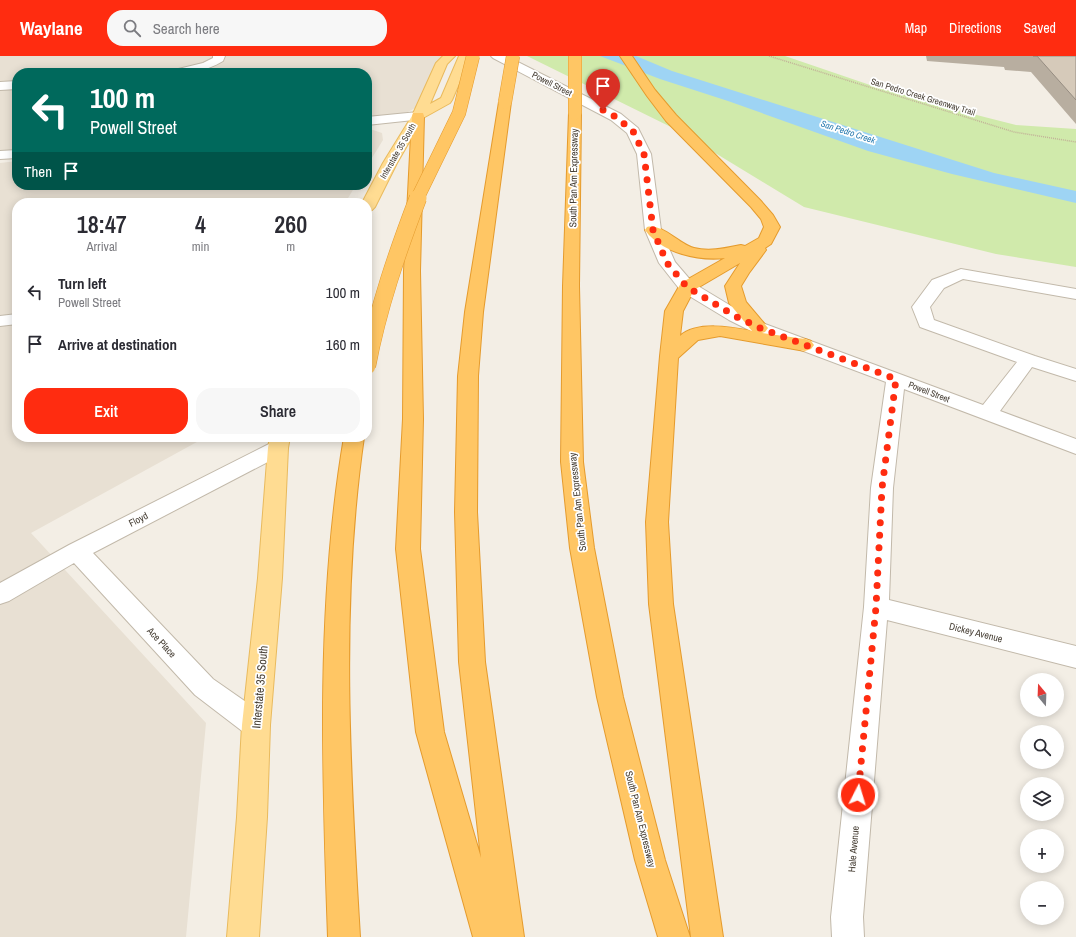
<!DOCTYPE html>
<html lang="en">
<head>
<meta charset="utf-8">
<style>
	:root { --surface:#fff; --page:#f7f7f7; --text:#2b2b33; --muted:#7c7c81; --accent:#ff2c10 }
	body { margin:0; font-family:"Archivo Narrow",sans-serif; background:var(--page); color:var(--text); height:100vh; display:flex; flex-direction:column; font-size:15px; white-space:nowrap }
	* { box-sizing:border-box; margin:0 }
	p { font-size:13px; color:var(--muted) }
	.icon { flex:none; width:22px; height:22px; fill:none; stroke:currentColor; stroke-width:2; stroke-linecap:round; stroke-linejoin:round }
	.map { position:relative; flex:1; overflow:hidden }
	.drawer { position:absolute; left:12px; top:142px; width:360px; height:244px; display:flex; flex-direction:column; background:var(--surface); border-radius:16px; box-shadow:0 2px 10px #0003 }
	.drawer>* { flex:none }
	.hud { position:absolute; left:12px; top:12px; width:360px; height:122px; border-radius:16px; box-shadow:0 2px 10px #0003; background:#00695c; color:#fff; overflow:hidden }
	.needle { width:26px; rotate:341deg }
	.buttons { position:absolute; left:1020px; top:617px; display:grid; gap:8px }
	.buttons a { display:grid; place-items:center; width:44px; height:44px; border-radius:50%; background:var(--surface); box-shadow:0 2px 10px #0003; font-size:20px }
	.pin { position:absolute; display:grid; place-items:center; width:34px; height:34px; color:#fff; margin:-41px -17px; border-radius:50% 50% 50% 0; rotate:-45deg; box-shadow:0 0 4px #0007 }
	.pin .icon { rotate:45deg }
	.me { position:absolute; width:44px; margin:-22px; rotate:5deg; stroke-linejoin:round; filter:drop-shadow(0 0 3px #0008) }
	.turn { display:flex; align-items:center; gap:14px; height:84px; padding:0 12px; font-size:18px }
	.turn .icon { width:52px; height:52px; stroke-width:2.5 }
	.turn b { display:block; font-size:28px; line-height:34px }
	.then { display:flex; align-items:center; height:38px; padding:0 12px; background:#0003; gap:8px; font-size:15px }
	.eta { display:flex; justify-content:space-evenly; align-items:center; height:68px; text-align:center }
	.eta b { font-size:24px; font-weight:600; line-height:28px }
	.button { display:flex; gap:8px; margin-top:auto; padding:8px 12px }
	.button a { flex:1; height:46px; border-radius:16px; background:var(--accent); color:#fff; font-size:16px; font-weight:600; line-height:46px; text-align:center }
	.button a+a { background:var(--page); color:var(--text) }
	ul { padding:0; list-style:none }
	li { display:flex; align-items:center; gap:12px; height:52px; padding:0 12px }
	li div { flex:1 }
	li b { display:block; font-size:15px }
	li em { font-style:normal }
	header { display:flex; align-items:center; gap:24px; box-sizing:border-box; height:56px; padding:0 20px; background:var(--accent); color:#fff }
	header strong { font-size:19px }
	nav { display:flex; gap:22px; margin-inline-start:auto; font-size:14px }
	.search { width:280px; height:36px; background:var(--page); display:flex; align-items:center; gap:10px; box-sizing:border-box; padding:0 14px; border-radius:16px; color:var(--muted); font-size:15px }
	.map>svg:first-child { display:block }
</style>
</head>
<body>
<header>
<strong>Waylane</strong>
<div class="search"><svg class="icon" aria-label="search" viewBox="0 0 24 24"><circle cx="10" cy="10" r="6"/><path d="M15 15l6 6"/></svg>Search here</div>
<nav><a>Map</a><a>Directions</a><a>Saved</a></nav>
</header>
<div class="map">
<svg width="1076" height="881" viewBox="0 0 1076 881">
	<rect width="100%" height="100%" fill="#f3eee5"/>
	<path fill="#e8e0d3" d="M0,0H442L417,51L406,57L367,61V17H17V93L0,95Z
		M367,72L382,77L383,84L367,110Z
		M17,105V129H356L345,147H17V381H206L31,477L206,667L186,881H0V107Z"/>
	<path fill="#d0eaab" d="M527,0H785L870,29L953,53L1016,69L1076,73V211L996,198L804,151L679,75Z"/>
	<path fill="#9ed4f4" d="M600,0H636L672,15L994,117L1076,135V147L952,118L868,95L728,45L660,23Z"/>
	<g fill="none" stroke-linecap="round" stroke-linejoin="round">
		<g stroke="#c2b9aa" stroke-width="2">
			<path id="minor" d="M213,0H225L223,5C205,16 189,17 168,17L170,15L203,7L213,2Z
				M491,0H506L621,58L638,72L651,98L661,174L675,206L693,227L741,256L765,268L983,349L1017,306L920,271L912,251L932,224L961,213L1076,233V243L963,223L944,232L930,251L934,264L1035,300L1076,313V325L1032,311L1000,355L1076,383V398L904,333L893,432L889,544L1076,590V612L887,564L863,861L864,881H832L831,861L864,551L871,432L886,326L753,276L729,264L681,235L659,207L645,174L637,98L627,77L611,64L493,2Z
				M17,25V33L0,34V26Z
				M418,56L423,57L424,60L423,63L367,69V61Z
				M17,94V102L0,103V95Z
				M17,258V268L0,270V260Z
				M278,385L285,387L288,392L285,397L93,497L213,623L266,660L270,669L266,678L256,681L246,678L195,639L74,507L9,545L0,548V527L69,489L271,387Z"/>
		</g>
		<g stroke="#e9ba5d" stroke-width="2">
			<path id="major" d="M443,0H455L447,8L430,48L441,42L459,0H471L452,44L450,47L423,62L397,107L375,151L372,154L367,156V147H362L383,107L412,60L436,7Z
				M270,381H290L288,392L282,522L270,669L267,761L259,881H227L237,761L242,669L258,522L268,392Z"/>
		</g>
		<g stroke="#e59b2d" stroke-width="2">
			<path id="highway" d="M620,0H632L655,34L676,59L761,145L773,159L780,171L771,188L765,192L766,194L749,217L741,230L746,246L768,272L765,276L762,277L805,283L811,285L814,289L811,293L805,295L720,280L698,284L678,302L668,466L673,548L723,881H691L649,548L646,466L660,300L665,255L681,227L725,202C699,205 661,197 645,174L647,171C662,167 679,188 694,192C710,196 726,192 741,189L745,190L759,182L764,171L761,163L751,151L666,65L647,40ZM740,207L725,230L729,247L752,275C731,271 697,265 680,280L683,255L694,234Z
				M505,42L509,43L511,46L483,256L478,320L477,456L485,606L524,881H473L416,676L396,493L403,363L404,215L412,60L413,57H423L424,60L420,215L423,363L420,493L444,676L481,802L459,606L455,456L458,320L465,256L499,46L501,43Z
				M575,53L580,54L581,57L579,230L583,406L594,492L623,641L665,804L690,881H658L635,804L597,641L570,492L561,406L563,230L569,57L570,54Z
				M344,381H364C340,546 350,715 360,881H328C322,715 316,546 344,381Z"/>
		</g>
		<path stroke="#c2b198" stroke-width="1.5" stroke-dasharray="1 1" stroke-linecap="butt" d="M769,0L1014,76L1076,86"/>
		<use href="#minor" fill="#fff" fill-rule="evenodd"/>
		<use href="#major" fill="#ffdc92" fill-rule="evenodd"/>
		<use href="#highway" fill="#ffc664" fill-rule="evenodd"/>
		<g stroke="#e59b2d" stroke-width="14" stroke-linecap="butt">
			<path id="highway-bridge-far1" d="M575,0V57
				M505,46L513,0
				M417,143L459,57L473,0"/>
		</g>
		<g stroke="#e59b2d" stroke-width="18" stroke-linecap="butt">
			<path id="highway-bridge" d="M367,310C378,252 397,197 418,142"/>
		</g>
		<use href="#highway-bridge-far1" stroke="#ffc664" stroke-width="13"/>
		<use href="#highway-bridge" stroke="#ffc664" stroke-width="17"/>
	</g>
	<path fill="#b8aea0" d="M926,0H1076V68L1031,16L1005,14L1004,11L927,5Z"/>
	<path fill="#d6caba" stroke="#968d82" d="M1033,0H1076V44L1037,0Z"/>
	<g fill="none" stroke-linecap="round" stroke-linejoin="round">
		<path stroke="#ff2c10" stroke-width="7" stroke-dasharray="0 12.6" d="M603,54L616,61L633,75L644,98L653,174L667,207L687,231L735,260L760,272L896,323L882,432L876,551L858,739"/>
	</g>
	<g text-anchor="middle" stroke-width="3.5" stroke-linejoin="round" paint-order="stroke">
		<g font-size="9" fill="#463e34" stroke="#fff">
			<text transform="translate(552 28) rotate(27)" y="3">Powell Street</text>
			<text transform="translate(923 41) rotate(17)" y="3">San Pedro Creek Greenway Trail</text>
			<text transform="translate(398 95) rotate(-60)" y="3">Interstate 35 South</text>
			<text transform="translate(929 336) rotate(21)" y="3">Powell Street</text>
		</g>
		<g font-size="9" font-style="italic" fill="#277aaf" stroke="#fff">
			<text transform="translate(848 76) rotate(18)" y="3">San Pedro Creek</text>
		</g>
		<g font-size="10" fill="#463e34" stroke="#fff">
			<text transform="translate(573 122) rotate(-89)" y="4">South Pan Am Expressway</text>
			<text transform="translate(577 446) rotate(-96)" y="4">South Pan Am Expressway</text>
			<text transform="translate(138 463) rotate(-27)" y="4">Floyd</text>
			<text transform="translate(976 576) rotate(14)" y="4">Dickey Avenue</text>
			<text transform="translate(162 586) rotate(47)" y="4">Ace Place</text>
			<text transform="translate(641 763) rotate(76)" y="4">South Pan Am Expressway</text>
			<text transform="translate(853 793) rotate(-85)" y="4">Hale Avenue</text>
		</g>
		<g font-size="12" fill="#463e34" stroke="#fff">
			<text transform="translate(260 631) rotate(-85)" y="4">Interstate 35 South</text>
		</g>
	</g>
</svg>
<div class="buttons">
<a><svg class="needle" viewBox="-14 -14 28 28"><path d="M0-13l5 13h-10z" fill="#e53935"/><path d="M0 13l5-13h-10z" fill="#7c7c81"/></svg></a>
<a><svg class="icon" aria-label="search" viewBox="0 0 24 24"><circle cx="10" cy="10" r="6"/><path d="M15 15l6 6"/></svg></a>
<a><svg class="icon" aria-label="layers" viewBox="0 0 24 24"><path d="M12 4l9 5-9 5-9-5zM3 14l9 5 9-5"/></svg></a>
<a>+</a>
<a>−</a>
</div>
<div class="pin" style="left:603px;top:54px;background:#d93025"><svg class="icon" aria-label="arrive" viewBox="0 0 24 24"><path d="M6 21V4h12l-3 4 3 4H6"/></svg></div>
<svg class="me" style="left:858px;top:739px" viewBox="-20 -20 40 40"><circle r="17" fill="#ff2c10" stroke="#fff" stroke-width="3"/><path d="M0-11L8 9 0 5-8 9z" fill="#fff"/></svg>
<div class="hud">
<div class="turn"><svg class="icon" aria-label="left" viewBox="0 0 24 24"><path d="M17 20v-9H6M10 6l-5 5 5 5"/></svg><div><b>100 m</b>Powell Street</div></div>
<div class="then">Then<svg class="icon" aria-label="arrive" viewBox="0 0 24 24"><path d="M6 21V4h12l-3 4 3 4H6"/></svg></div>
</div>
<section class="drawer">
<div class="eta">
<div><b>18:47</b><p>Arrival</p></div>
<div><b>4</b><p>min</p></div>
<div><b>260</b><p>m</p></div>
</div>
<ul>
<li><svg class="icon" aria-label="left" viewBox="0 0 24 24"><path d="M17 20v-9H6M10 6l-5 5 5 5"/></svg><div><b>Turn left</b><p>Powell Street</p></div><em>100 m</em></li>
<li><svg class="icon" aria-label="arrive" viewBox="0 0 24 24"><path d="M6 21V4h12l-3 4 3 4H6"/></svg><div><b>Arrive at destination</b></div><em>160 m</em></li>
</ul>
<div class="button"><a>Exit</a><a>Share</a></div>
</section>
</div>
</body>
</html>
